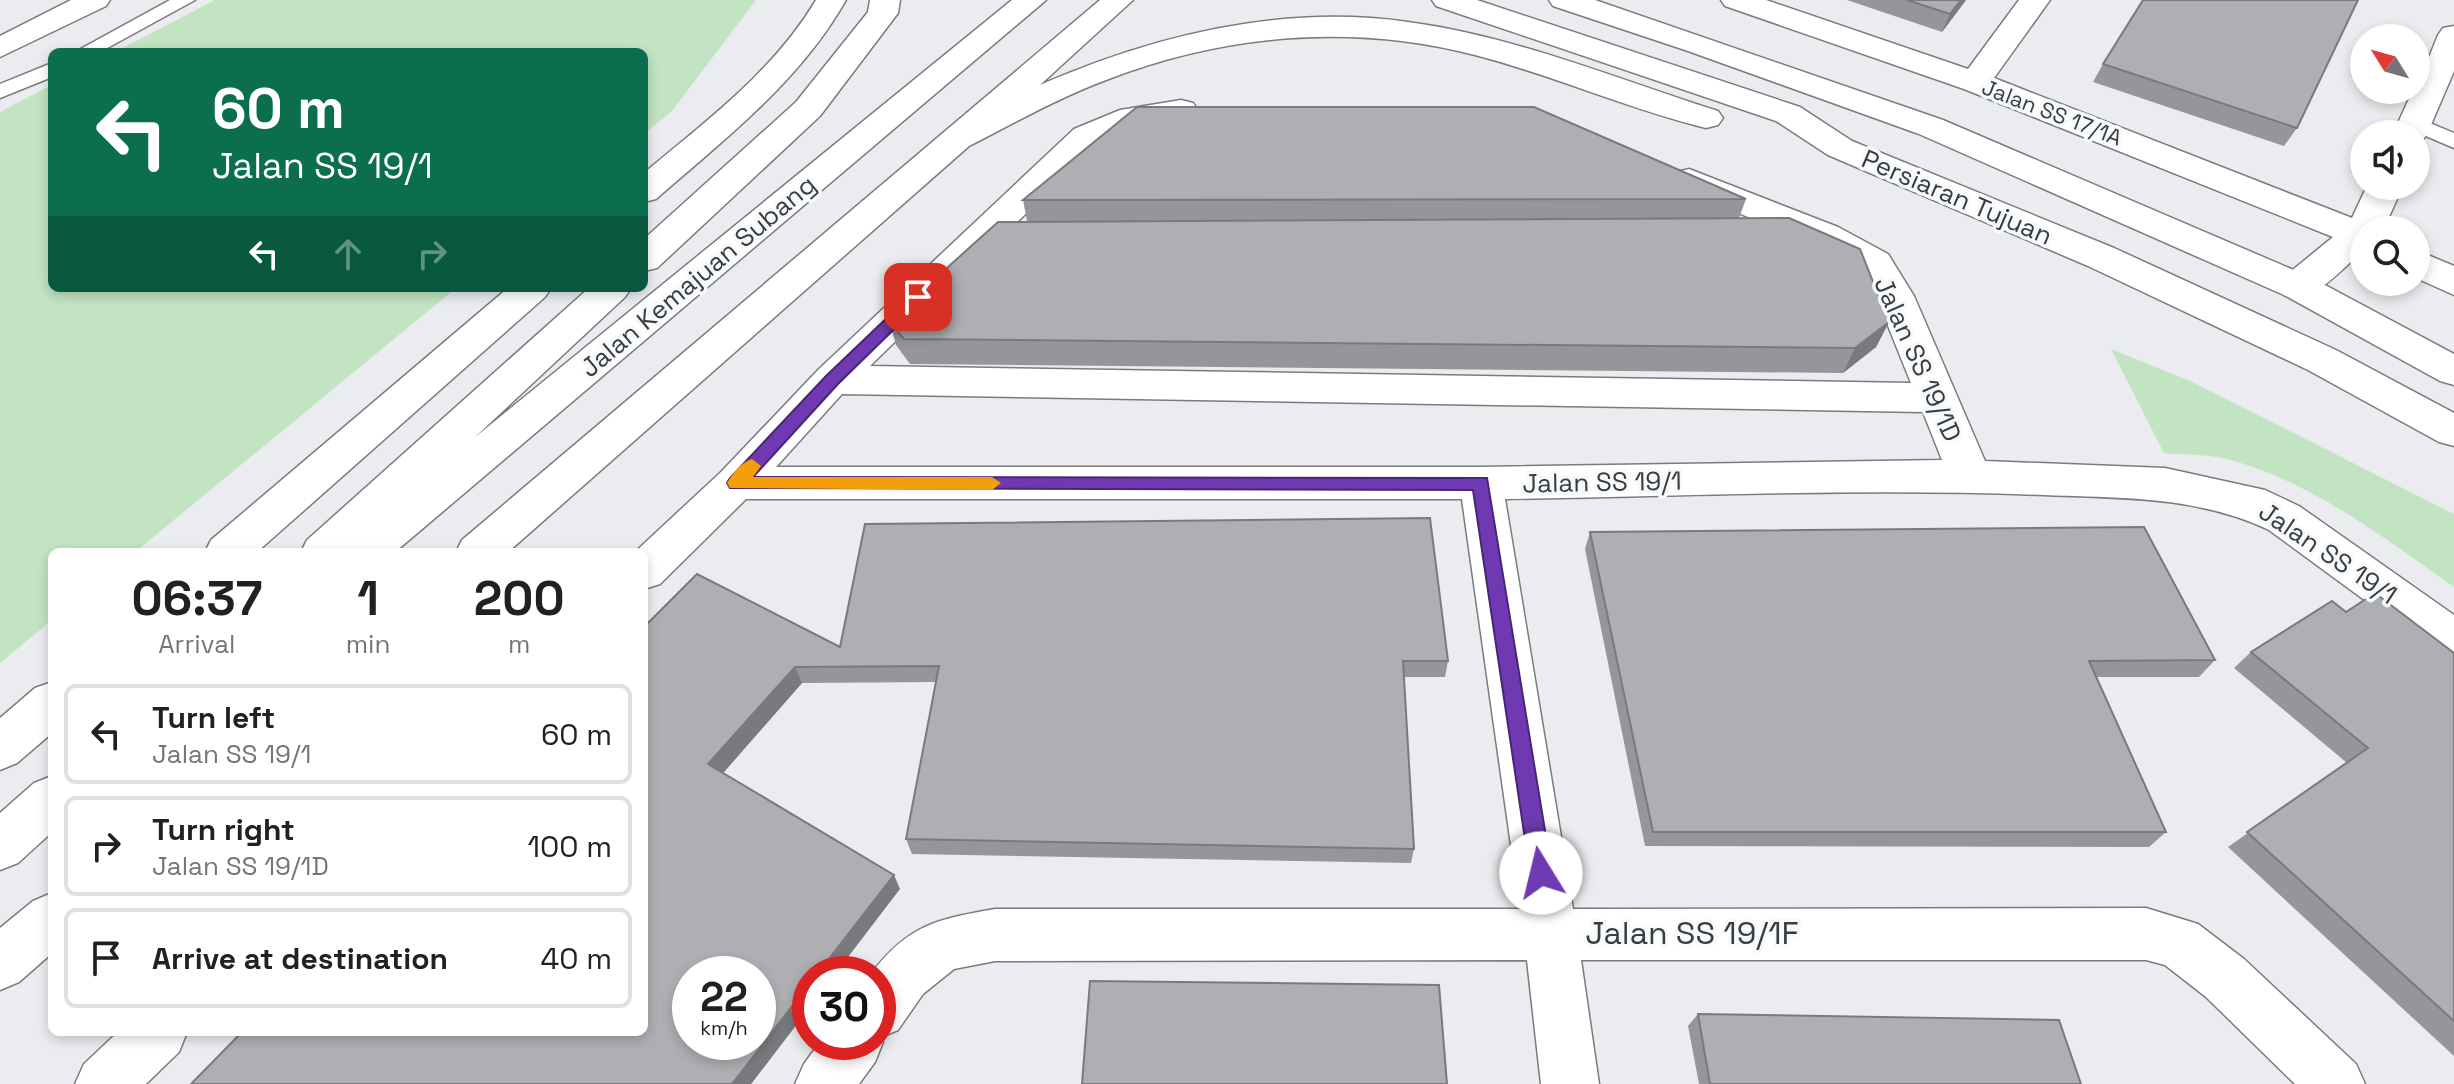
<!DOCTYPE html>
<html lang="en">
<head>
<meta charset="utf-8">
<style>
	:root { --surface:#fff; --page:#f6f6f6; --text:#202124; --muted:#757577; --line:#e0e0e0 }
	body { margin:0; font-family:"Space Grotesk",sans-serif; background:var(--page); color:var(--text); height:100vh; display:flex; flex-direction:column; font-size:30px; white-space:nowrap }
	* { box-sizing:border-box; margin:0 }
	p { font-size:26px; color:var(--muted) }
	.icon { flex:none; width:44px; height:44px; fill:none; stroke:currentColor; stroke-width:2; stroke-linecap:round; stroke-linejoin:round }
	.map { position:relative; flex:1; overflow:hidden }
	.side { position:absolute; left:48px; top:548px; width:600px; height:488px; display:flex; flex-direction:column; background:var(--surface); border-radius:12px; box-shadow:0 4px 12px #0003 }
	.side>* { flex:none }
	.hud { position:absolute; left:48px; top:48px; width:600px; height:244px; border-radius:12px; box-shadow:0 4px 12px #0003; background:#0b6e4f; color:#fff; overflow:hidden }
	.needle { width:52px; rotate:307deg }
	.fabs { position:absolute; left:2350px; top:24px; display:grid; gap:16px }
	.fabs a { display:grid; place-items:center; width:80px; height:80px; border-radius:50%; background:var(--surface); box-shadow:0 4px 12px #0003; font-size:40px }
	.speed { position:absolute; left:672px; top:956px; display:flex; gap:16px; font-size:40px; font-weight:700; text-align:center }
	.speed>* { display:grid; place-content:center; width:104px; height:104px; border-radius:50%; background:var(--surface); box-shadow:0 4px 12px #0003; line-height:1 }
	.speed small { font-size:20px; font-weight:400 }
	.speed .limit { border:12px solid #d22; background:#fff; color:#111 }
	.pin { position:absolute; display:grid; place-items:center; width:68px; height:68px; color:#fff; margin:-34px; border-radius:16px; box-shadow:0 4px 12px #0006 }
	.me { position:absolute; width:88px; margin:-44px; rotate:351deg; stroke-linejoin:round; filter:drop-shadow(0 0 6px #0008) }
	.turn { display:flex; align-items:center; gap:28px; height:168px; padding:0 32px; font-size:36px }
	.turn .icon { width:104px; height:104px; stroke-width:2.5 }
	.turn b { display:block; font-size:56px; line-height:68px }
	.lanes { display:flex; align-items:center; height:76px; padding:0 32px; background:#0003; justify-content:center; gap:40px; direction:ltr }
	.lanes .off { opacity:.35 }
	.eta { display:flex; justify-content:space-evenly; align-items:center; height:136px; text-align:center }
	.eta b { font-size:48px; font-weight:700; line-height:56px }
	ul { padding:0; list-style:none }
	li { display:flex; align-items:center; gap:24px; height:100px; margin:0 16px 12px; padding:0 16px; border:4px solid var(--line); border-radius:12px }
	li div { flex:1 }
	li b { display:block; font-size:30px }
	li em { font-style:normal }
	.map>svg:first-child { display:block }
</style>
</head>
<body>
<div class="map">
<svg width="2454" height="1084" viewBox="0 0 2454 1084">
	<rect width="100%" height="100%" fill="#eaecef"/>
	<path fill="#c2e4c2" d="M215,0H756L672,111L644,134V52H115Z
		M52,85V288H456L135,552H52V620L0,663V112Z
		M2111,349L2192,382L2454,514V587C2386,539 2313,483 2231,460C2210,454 2186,455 2164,453Z"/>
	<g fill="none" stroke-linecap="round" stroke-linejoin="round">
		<g stroke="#797b7e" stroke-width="3">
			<path id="service" d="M170,0H195L100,52H75Z
				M52,63V77L0,98V84Z
				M2415,117L2454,133V148L2407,128L2404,123L2407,118Z"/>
		</g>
		<g stroke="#797b7e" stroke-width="3">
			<path id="minor" d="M1721,0H1766L1968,69L2019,0H2050L1994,78L2352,218L2367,186H2403L2383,230H2364V250C2341,269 2315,304 2284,295L2278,286L2284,277L2333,237L1964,89L1725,6Z
				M2454,26V71L2427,134L2422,141L2416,143V134H2393L2413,90H2416L2438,35L2443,28Z
				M1181,100L1193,103L1198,110L1193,117L1144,124L1098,143L870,366L1911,383L1876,296L1862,271L1812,243L1677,188L1672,180L1677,172L1689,169L1838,227L1888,254L1914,296L1985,461L2165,468L2265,490L2299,506L2454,615V659L2438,654L2269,530C2198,496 2120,498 2044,495C1864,488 1684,496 1505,499L1573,909L2146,908L2198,924L2244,959L2356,1064L2365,1084H2295L2206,997L2165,965L2146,960H1581L1599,1084H1541L1527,960L995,961L954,969L923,994L898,1030L881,1037L883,1042L875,1062L859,1084H795L804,1064L820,1042H878V974H871C908,925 937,919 995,909H1520L1462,499H746L660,584L644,589V552H635L721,472L818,370L1074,129L1120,110ZM842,394L1923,412L1942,460L1481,467H776Z
				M2416,250L2454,266V295L2416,278Z
				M118,1032H187L179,1052L146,1084H75L84,1064Z"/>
		</g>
		<g stroke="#797b7e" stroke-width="3">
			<path id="tertiary" d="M71,0H110L106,6L0,57V36Z"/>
		</g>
		<g stroke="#797b7e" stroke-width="3">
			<path id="secondary" d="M870,0H900L898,13L820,116L657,268L644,271V239L796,102L868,12Z
				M1012,0H1046L395,552H301L307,540L589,288H631L625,297L474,438Z
				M1100,0H1133L1040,85C1155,35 1282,4 1408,22C1514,36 1616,79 1718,111L1723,118L1718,125L1706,128C1628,109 1553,75 1475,55C1352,23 1224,34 1106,80C1058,98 1014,123 969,146L508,552H456L462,540Z
				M1432,0H1477L1800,107L1852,141L2114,248L2336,350L2454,413V446L2439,442L2308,370L2088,266L1828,155L1776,121L1436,6Z
				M1549,0H1595L1943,120L2310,277L2454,354V385L2440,381L2284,295L1919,134L1688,51L1553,6Z
				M52,776V832L18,863L0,870V813L34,783Z
				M52,893V953L19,982L0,990V928L33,901Z"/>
		</g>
		<g stroke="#797b7e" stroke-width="3">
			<path id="trunk" d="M816,0H846C800,81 726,138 656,199L644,202V173C706,121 774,71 816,0Z
				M508,288H551L545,297L257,552H205L211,540Z
				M52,682V733L17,763L0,770V718L35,688Z"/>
		</g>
		<use href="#service" fill="#fff" fill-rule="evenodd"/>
		<use href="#minor" fill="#fff" fill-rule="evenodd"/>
		<use href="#tertiary" fill="#fff" fill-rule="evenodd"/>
		<use href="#secondary" fill="#fff" fill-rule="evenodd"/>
		<use href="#trunk" fill="#fff" fill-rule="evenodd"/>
	</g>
	<path fill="#959699" d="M1847,0H1966L1942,32Z
		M2103,64L2297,128L2284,146L2093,82Z
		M1746,199L1739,218L1889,322L1876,347L1843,373L910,364L896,345L889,320L1027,221L1023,200Z
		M1590,532L2215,660L2199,677H2097L2166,832L2149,847L1645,846L1585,549Z
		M2346,612L2454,653V1056L2228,847L2347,763L2234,668L2251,652Z
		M644,627L840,647L1448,661L1445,677H1404L1414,849L1411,863L912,854L906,839L936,682L802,683L723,773L900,889L810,974V1007L751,1084Z
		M1698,1014L2081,1084H1699L1688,1026Z"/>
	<path fill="#797a7d" d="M1961,0H1966L1942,32L1950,14Z
		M1889,322L1876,347L1843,373L1855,348Z
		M795,667L802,683L717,780L708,764Z
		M894,875L900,889L835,974H817Z
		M810,983V1007L751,1084H732Z"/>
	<path fill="#adafb2" stroke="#797a7d" stroke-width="2" fill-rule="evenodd" d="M1907,0H1961L1950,14Z
		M2143,0H2358L2297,128L2103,64Z
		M1137,107H1534L1746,199L1023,200Z
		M1789,218L1860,249L1889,322L1855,348L904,339L889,320L998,222Z
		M1430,518L1448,661H1403L1414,849L906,839L939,666L795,667L708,764L894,875L817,974H810V983L732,1084H191L242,1032H644V627L697,574L840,647L865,524ZM690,974H758V1042H690Z
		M2144,527L2215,660L2089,661L2166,832H1653L1590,532Z
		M2375,593L2454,653V1021L2247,832L2368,748L2251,652L2332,601L2346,612Z
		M1090,981L1439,985L1447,1084H1082Z
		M1698,1014L2059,1020L2081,1084H1710Z"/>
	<path fill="#6f3ab1" stroke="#482673" stroke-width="2" d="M918,292L925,297L923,301L838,384L753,477L1487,478L1552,873L1549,880L1541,883L1533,880L1530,873L1473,490L730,488L727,483L730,478L826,376L912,294Z"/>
	<path fill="#f59e0b" d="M752,459L761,466L753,477H992L1001,483L992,490L730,488L727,483C732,474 742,462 752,459Z"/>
	<g text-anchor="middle" stroke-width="7" stroke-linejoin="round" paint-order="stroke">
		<g font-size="22" fill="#3b3c3d" stroke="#f7fafc">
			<text transform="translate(2052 112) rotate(21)" y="8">Jalan SS 17/1A</text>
		</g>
		<g font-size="26" fill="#3b3c3d" stroke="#f7fafc">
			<text transform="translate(1957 197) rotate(23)" y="9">Persiaran Tujuan</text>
			<text transform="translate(698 276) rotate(-40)" y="9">Jalan Kemajuan Subang</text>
			<text transform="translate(1918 359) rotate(66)" y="9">Jalan SS 19/1D</text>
			<text transform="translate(1602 482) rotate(-1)" y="9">Jalan SS 19/1</text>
			<text transform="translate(2328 553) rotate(34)" y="9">Jalan SS 19/1</text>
		</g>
		<g font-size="32" fill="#3b3c3d" stroke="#f7fafc">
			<text x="1692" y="944">Jalan SS 19/1F</text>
		</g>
	</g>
</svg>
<div class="fabs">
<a><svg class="needle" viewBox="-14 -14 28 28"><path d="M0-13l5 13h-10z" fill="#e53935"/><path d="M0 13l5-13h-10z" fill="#757577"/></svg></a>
<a><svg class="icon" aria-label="sound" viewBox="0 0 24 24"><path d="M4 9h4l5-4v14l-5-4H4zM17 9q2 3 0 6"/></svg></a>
<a><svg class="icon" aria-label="search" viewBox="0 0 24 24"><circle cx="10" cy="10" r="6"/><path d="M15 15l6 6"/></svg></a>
</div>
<div class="speed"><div>22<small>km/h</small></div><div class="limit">30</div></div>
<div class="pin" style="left:918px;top:297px;background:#d93025"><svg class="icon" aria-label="arrive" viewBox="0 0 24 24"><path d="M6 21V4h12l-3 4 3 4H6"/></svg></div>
<svg class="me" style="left:1541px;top:873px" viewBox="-20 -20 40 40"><circle r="19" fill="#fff"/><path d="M0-13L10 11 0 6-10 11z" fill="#6f3ab1"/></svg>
<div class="hud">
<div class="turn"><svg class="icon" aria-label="left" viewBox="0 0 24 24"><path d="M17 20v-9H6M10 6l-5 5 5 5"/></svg><div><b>60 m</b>Jalan SS 19/1</div></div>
<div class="lanes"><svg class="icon" aria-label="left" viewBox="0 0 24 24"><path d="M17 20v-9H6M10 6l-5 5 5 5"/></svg><svg class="icon off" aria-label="ahead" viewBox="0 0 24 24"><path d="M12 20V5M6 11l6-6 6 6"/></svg><svg class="icon off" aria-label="right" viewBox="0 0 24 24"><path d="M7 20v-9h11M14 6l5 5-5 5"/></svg></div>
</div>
<section class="side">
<div class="eta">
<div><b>06:37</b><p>Arrival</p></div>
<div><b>1</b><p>min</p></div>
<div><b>200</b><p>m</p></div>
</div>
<ul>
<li><svg class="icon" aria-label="left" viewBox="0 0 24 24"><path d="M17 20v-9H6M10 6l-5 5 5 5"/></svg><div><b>Turn left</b><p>Jalan SS 19/1</p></div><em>60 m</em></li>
<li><svg class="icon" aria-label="right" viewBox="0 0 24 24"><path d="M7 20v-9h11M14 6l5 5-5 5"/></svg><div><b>Turn right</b><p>Jalan SS 19/1D</p></div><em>100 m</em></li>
<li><svg class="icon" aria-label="arrive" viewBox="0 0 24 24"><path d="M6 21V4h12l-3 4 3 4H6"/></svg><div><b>Arrive at destination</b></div><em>40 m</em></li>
</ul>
</section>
</div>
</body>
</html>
